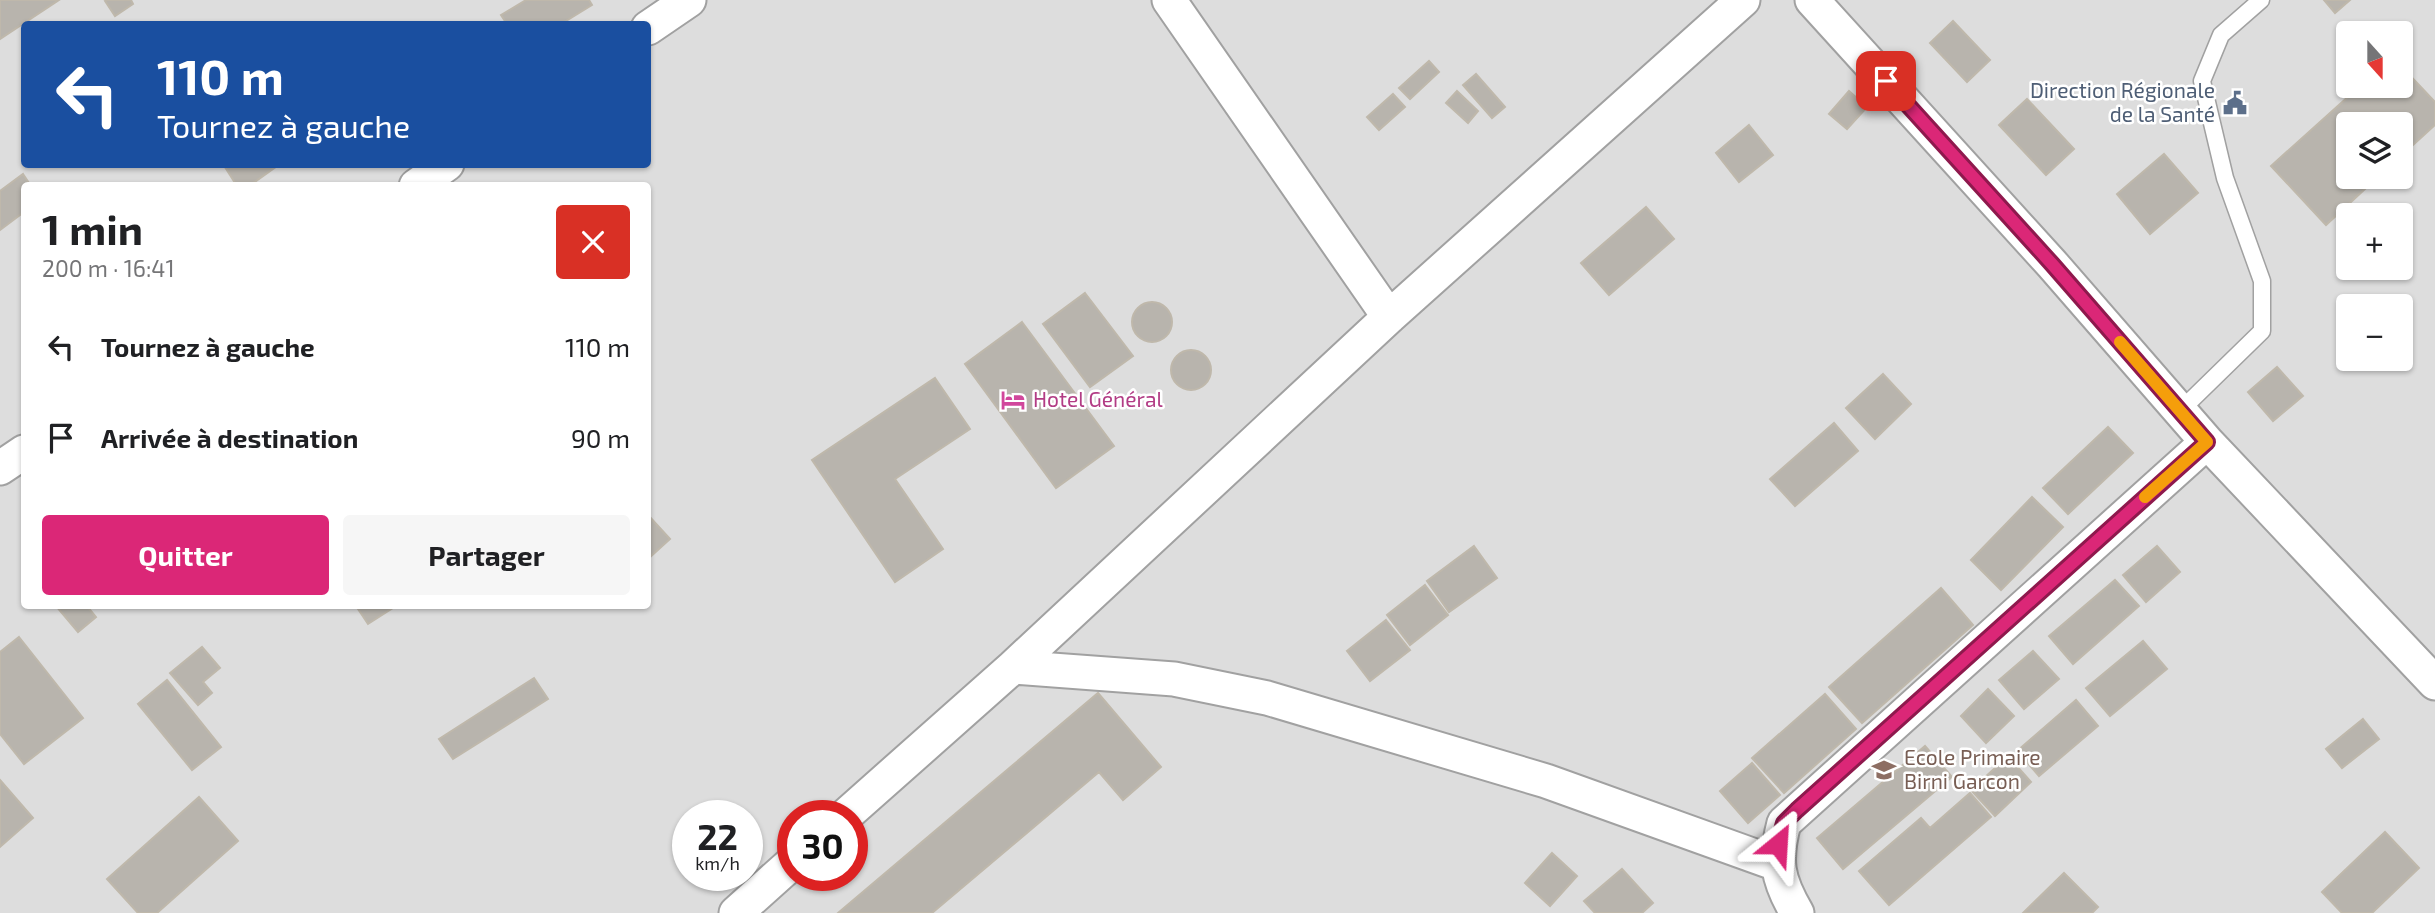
<!DOCTYPE html>
<html lang="fr">
<head>
<meta charset="utf-8">
<style>
	:root { --surface:#fff; --page:#f6f6f6; --text:#202124; --muted:#757577; --accent:#db2777 }
	body { margin:0; font-family:"Exo 2",sans-serif; background:var(--page); color:var(--text); height:100vh; display:flex; flex-direction:column; font-size:26px; white-space:nowrap }
	* { box-sizing:border-box; margin:0 }
	p { font-size:23px; color:var(--muted) }
	.icon { flex:none; width:38px; height:38px; fill:none; stroke:currentColor; stroke-width:2; stroke-linecap:round; stroke-linejoin:round }
	.map { position:relative; flex:1; overflow:hidden }
	.drawer { position:absolute; left:21px; top:182px; width:630px; height:427px; display:flex; flex-direction:column; background:var(--surface); border-radius:7px; box-shadow:0 2px 5px #0004 }
	.drawer>* { flex:none }
	.banner { position:absolute; left:21px; top:21px; width:630px; height:147px; border-radius:7px; box-shadow:0 2px 5px #0004; background:#1a4fa0; color:#fff; overflow:hidden }
	.needle { width:46px; rotate:159deg }
	.controls { position:absolute; left:2336px; top:21px; display:grid; gap:14px }
	.controls a { display:grid; place-items:center; width:77px; height:77px; border-radius:7px; background:var(--surface); box-shadow:0 2px 5px #0004; font-size:35px }
	.speed { position:absolute; left:672px; top:800px; display:flex; gap:14px; font-size:35px; font-weight:700; text-align:center }
	.speed>* { display:grid; place-content:center; width:91px; height:91px; border-radius:50%; background:var(--surface); box-shadow:0 2px 5px #0004; line-height:1 }
	.speed small { font-size:18px; font-weight:400 }
	.speed .limit { border:10px solid #d22; background:#fff; color:#111 }
	.pin { position:absolute; display:grid; place-items:center; width:60px; height:60px; color:#fff; margin:-30px; border-radius:14px; box-shadow:0 4px 10px #0006 }
	.me { position:absolute; width:77px; margin:-38px; rotate:27deg; stroke-linejoin:round; filter:drop-shadow(0 0 5px #0008) }
	.turn { display:flex; align-items:center; gap:24px; height:147px; padding:0 21px; font-size:32px }
	.turn .icon { width:91px; height:91px; stroke-width:2.5 }
	.turn b { display:block; font-size:49px; line-height:60px }
	.round { display:grid; place-items:center; flex:none; width:74px; height:74px; border-radius:7px; background:var(--page) }
	.overview { display:flex; align-items:center; justify-content:space-between; height:119px; padding:0 21px }
	h1 { font-size:42px; font-weight:700; line-height:52px }
	.action { display:flex; gap:14px; margin-top:auto; padding:14px 21px }
	.action a { flex:1; height:80px; border-radius:7px; background:var(--accent); color:#fff; font-size:28px; font-weight:700; line-height:80px; text-align:center }
	.action a+a { background:var(--page); color:var(--text) }
	ul { padding:0; list-style:none }
	li { display:flex; align-items:center; gap:21px; height:91px; padding:0 21px }
	li div { flex:1 }
	li b { display:block; font-size:26px }
	li em { font-style:normal }
	.map>svg:first-child { display:block }
</style>
</head>
<body>
<div class="map">
<svg width="2435" height="913" viewBox="0 0 2435 913">
	<rect width="100%" height="100%" fill="#efeee7"/>
	<path fill="#ddd" fill-rule="evenodd" d="M0,0H2435V913H0ZM24,24H648V164H24ZM2348,33H2401V86H2348ZM2348,124H2401V177H2348ZM24,186H648V606H24ZM2348,215H2401V268H2348ZM2348,306H2401V359H2348ZM688,816H747V875H688ZM793,816H852V875H793Z"/>
	<path fill="#b8b4ad" stroke="#bfb8ab" stroke-width="2" d="M0,0H59L0,39Z
		M107,0H131L133,4L115,16L105,1Z
		M526,0H589L592,5L561,24H507L501,15Z
		M2324,0H2350L2335,13Z
		M1953,21L1990,60L1967,82L1930,43Z
		M1429,61L1439,72L1410,99L1399,88Z
		M2401,66L2435,102V125L2401,156V124H2348V177H2378L2326,225L2271,166L2360,86H2401Z
		M1476,74L1505,107L1492,118L1463,85Z
		M1457,91L1478,111L1468,123L1446,103Z
		M1849,91L1867,107L1847,129L1829,114Z
		M1393,94L1405,107L1379,130L1367,117Z
		M2027,99L2074,149L2046,175L1999,125Z
		M1749,125L1773,155L1739,182L1716,153Z
		M2164,154L2198,193L2150,234L2117,194Z
		M223,164H280L249,186H237Z
		M23,174L31,186H24V212L0,230V191Z
		M1646,207L1674,239L1609,295L1581,263Z
		M1085,293L1133,356L1090,387L1043,324Z
		M1132 322a20 20 0 1 1 40 0a20 20 0 1 1-40 0Z
		M1022,322L1114,446L1056,488L965,364Z
		M1171 370a20 20 0 1 1 40 0a20 20 0 1 1-40 0Z
		M2277,367L2303,396L2273,421L2248,392Z
		M1883,374L1911,404L1875,439L1846,408Z
		M935,378L970,429L895,479L943,549L895,582L812,460Z
		M1834,423L1858,451L1795,506L1770,479Z
		M2108,427L2133,453L2068,514L2043,488Z
		M2032,497L2063,527L2001,590L1971,560Z
		M648,515L670,539L648,559Z
		M1474,546L1497,578L1449,612L1427,581Z
		M2157,546L2180,572L2146,602L2123,575Z
		M2115,580L2139,606L2073,664L2049,636Z
		M1425,585L1448,615L1410,645L1387,615Z
		M1941,588L1973,625L1862,723L1829,687Z
		M56,606H87L96,617L78,632Z
		M356,606H396L368,624Z
		M1386,620L1410,650L1370,681L1347,651Z
		M19,637L83,718L24,764L0,734V652Z
		M2143,641L2167,669L2110,716L2086,688Z
		M202,647L220,668L203,682L212,693L198,705L170,673Z
		M2033,651L2059,679L2024,709L1999,680Z
		M534,678L548,699L453,759L439,739Z
		M167,680L221,747L192,770L138,704Z
		M1988,689L2014,716L1986,743L1961,716Z
		M1098,693L1161,767L1123,800L1099,772L932,913H838Z
		M1825,694L1856,729L1784,793L1752,758Z
		M2076,700L2098,726L2039,776L2017,751Z
		M2363,719L2379,739L2342,768L2326,749Z
		M1925,746L1952,777L1843,869L1817,838Z
		M2008,756L2031,782L1995,816L1971,790Z
		M1752,763L1780,795L1748,823L1720,791Z
		M0,780L33,818L0,847Z
		M1970,793L1991,817L1889,905L1859,871L1921,818L1930,828Z
		M199,797L238,841L157,913H138L107,879Z
		M2385,832L2419,868L2372,913H2342L2322,892Z
		M1552,853L1577,876L1550,906L1525,883Z
		M1622,869L1653,903L1642,913H1595L1584,901Z
		M2064,873L2098,907L2092,913H2023Z"/>
	<g fill="none" stroke-linecap="round" stroke-linejoin="round">
		<g stroke="#a1a1a1" stroke-width="19">
			<path id="lane" d="M2180,411L2262,331V281L2225,178L2202,81L2221,35L2261,0"/>
		</g>
		<g stroke="#a1a1a1" stroke-width="37">
			<path id="street" d="M1169,0L1389,317
				M1812,0L2052,264L2207,442L2435,683
				M648,28L689,0
				M416,186L447,164
				M0,468L24,452
				M1013,667L1174,679L1267,698L1546,781L1777,864
				M845,816L1013,667L1389,317L1743,0
				M736,913L793,862
				M1797,913C1777,879 1774,861 1784,823L2207,442"/>
		</g>
		<use href="#lane" stroke="#fff" stroke-width="16"/>
		<use href="#street" stroke="#fff" stroke-width="33"/>
	</g>
	<g fill="none" stroke-linecap="round" stroke-linejoin="round">
		<g stroke="#8e194d" stroke-width="18">
			<path id="route" d="M1778,844L1784,823L1797,810L2207,442L2052,264L1886,81"/>
		</g>
		<use href="#route" stroke="#db2777" stroke-width="12"/>
		<path stroke="#f59e0b" stroke-width="12" d="M2120,342L2207,442L2145,497"/>
	</g>
	<defs>
		<g id="civic-bare" transform="scale(1.89)"><path d="M-.6-6.5H3V-4.5H.6V-3L4-1V1h2V6H-6V1h2V-1L-.6-3ZM-1.2 2.5V6h2.4V2.5Z" fill="#5c6f8a" stroke="#fff" stroke-width="2.5" paint-order="stroke"/></g>
		<g id="hotel-bare" transform="scale(1.89)"><path d="M-6-4.5h1.5V1H6V5H4.5V3h-9V5H-6ZM-4 0a1.8 1.8 0 1 1 3.6 0ZM.5 0V-2.5h3Q6-2.5 6 0Z" fill="#d1479c" stroke="#fff" stroke-width="2.5" paint-order="stroke"/></g>
		<g id="school-bare" transform="scale(1.89)"><path d="M0-5L7-2L0 1L-7-2ZM-4 1L0 2.5L4 1V4Q0 6-4 4Z" fill="#8d6e63" stroke="#fff" stroke-width="2.5" paint-order="stroke"/></g>
	</defs>
	<g fill-rule="evenodd">
		<use href="#civic-bare" x="2235" y="103"/>
		<use href="#hotel-bare" x="1013" y="400"/>
		<use href="#school-bare" x="1884" y="770"/>
	</g>
	<g text-anchor="middle" stroke-width="5" stroke-linejoin="round" paint-order="stroke">
		<g font-size="21" fill="#4e5e75" stroke="#fff" text-anchor="end">
			<text x="2215" y="98">Direction Régionale<tspan x="2215" dy="24">de la Santé</tspan></text>
		</g>
		<g font-size="21" fill="#b23c85" stroke="#fff" text-anchor="start">
			<text x="1033" y="407">Hotel Général</text>
		</g>
		<g font-size="21" fill="#785e54" stroke="#fff" text-anchor="start">
			<text x="1904" y="765">Ecole Primaire<tspan x="1904" dy="24">Birni Garcon</tspan></text>
		</g>
	</g>
</svg>
<div class="controls">
<a><svg class="needle" viewBox="-14 -14 28 28"><path d="M0-13l5 13h-10z" fill="#e53935"/><path d="M0 13l5-13h-10z" fill="#757577"/></svg></a>
<a><svg class="icon" aria-label="layers" viewBox="0 0 24 24"><path d="M12 4l9 5-9 5-9-5zM3 14l9 5 9-5"/></svg></a>
<a>+</a>
<a>−</a>
</div>
<div class="speed"><div>22<small>km/h</small></div><div class="limit">30</div></div>
<div class="pin" style="left:1886px;top:81px;background:#d93025"><svg class="icon" aria-label="arrive" viewBox="0 0 24 24"><path d="M6 21V4h12l-3 4 3 4H6"/></svg></div>
<svg class="me" style="left:1778px;top:844px" viewBox="-20 -20 40 40"><path d="M0-17L14 15 0 8-14 15z" fill="#db2777" stroke="#fff" stroke-width="4"/></svg>
<div class="banner">
<div class="turn"><svg class="icon" aria-label="left" viewBox="0 0 24 24"><path d="M17 20v-9H6M10 6l-5 5 5 5"/></svg><div><b>110 m</b>Tournez à gauche</div></div>
</div>
<section class="drawer">
<div class="overview"><div><h1>1 min</h1><p>200 m · 16:41</p></div><a class="round" style="background:#d93025;color:#fff"><svg class="icon" aria-label="close" viewBox="0 0 24 24"><path d="M6 6l12 12M18 6L6 18"/></svg></a></div>
<ul>
<li><svg class="icon" aria-label="left" viewBox="0 0 24 24"><path d="M17 20v-9H6M10 6l-5 5 5 5"/></svg><div><b>Tournez à gauche</b></div><em>110 m</em></li>
<li><svg class="icon" aria-label="arrive" viewBox="0 0 24 24"><path d="M6 21V4h12l-3 4 3 4H6"/></svg><div><b>Arrivée à destination</b></div><em>90 m</em></li>
</ul>
<div class="action"><a>Quitter</a><a>Partager</a></div>
</section>
</div>
</body>
</html>
